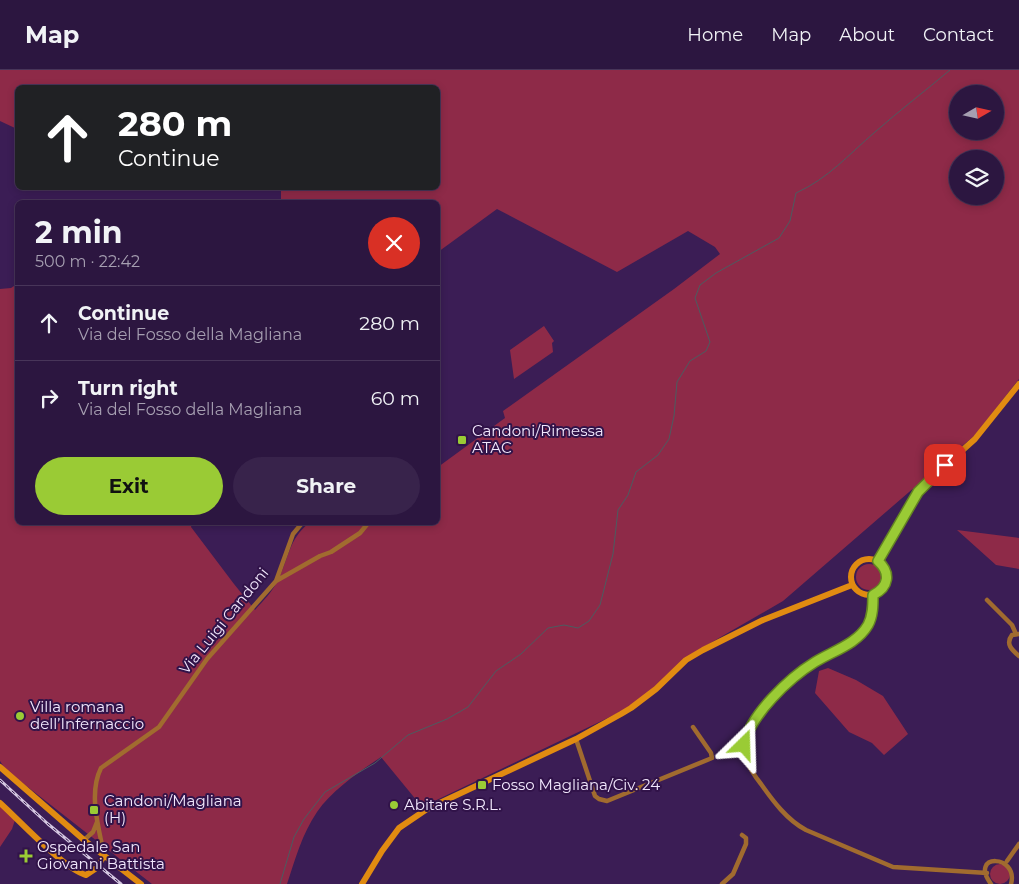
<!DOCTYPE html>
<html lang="en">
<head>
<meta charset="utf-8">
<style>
	:root { --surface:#2c1640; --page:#38234b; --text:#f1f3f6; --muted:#a69fb1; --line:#483559; --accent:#9acb35 }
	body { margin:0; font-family:Montserrat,sans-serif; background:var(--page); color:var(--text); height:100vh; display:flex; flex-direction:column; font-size:19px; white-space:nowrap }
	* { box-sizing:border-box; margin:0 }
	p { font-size:16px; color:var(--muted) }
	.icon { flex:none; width:28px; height:28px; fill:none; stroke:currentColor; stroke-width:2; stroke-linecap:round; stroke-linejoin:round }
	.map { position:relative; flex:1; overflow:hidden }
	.details { position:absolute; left:15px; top:130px; width:425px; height:325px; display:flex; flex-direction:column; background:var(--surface); border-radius:8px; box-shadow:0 2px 8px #0003,0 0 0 1px var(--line) }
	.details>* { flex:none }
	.top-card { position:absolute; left:15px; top:15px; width:425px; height:105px; border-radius:8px; box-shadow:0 2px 8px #0003,0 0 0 1px var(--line); background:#202124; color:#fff; overflow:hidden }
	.needle { width:32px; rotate:81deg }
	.tools { position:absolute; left:949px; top:15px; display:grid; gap:10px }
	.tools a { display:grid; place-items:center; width:55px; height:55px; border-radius:50%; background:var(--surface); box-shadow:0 2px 8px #0003,0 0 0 1px var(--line); font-size:25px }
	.pin { position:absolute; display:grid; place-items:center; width:42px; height:42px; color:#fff; margin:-21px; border-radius:10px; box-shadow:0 2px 8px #0006 }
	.me { position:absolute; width:55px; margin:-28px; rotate:22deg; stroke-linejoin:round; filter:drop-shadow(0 0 4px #0008) }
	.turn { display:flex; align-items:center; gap:18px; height:105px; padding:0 20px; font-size:22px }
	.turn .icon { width:65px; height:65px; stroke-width:2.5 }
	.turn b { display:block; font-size:35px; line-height:42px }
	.round { display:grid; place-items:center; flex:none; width:52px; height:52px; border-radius:26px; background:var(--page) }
	.head { display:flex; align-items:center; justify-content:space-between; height:85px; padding:0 20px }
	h1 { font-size:30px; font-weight:700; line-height:38px }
	.button { display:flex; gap:10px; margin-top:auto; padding:10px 20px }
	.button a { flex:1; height:58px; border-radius:30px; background:var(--accent); color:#111; font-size:20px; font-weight:700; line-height:58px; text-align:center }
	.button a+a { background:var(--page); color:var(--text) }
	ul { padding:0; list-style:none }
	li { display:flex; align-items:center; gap:15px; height:75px; padding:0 20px; border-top:1px solid var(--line) }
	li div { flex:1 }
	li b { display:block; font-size:19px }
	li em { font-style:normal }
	header { display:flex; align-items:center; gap:30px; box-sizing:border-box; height:70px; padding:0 25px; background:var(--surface); border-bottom:1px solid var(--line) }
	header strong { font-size:24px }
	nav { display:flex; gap:28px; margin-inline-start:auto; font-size:18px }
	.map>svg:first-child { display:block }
</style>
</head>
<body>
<header>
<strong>Map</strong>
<nav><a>Home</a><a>Map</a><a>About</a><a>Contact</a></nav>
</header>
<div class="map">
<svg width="1019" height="814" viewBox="0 0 1019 814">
	<rect width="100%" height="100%" fill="#3b1d55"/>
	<path fill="#8e2a48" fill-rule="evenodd" d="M0,0H1019V309L975,365L783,531L693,583L636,633L616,644L422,737L381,687C359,702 332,720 317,742C302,764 295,790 287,814H152L6,700L0,691V219L11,218L17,214L18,452L192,453L191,457L234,514L255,540C263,531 272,522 277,512C289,489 288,470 309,453L438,452V397L505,348L503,341L674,219L720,184L715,177L688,161L617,202L497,139L438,182V132H281V118H438V18H18L17,59L0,51ZM958,24H995V61H958ZM958,89H995V126H958Z
		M544,256L554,271L552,273L553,282L514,309L510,280Z
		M957,460L1019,468V499L996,495Z
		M856 507a13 13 0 1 1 26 0a13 13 0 1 1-26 0Z
		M828,598L856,610L883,626L908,664L884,685L872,673L849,662L815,623L819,601Z
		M0,736L15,750L12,759L0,777Z
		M990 804a10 10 0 1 1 20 0a10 10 0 1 1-20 0Z"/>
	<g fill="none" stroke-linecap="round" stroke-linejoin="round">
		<path stroke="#4c5c60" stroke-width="1" d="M280,814L294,767L304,749L325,722L375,693L408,665L447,649L468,637L496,601L521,584L548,558L564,555L578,558L589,551L600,535L613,484L618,440L628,425L636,402L658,385L669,369L674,346L677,312L690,291L706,281L710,272L695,228L700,215L716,203L779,168L790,151L796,123C829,108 848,85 875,62C899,41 925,21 950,0"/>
		<path stroke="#a16b2f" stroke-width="4.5" d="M276,511L320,486L331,482L360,463L369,452
			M873,525C873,536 873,548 866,558C853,575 830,582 813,593C790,607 745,648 744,677C744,691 753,704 761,714C773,731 787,750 806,760L893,797L987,803
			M987,530L1012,555L1016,564
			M1019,564L1012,565C1005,574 1012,580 1019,586
			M576,669L595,726L599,729L607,731L712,688L711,683L693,657
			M84,770L93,762L97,752
			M104,785C99,758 88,724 101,698L159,657L207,589L276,511L293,464L303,452
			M1007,791L1019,774
			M722,814L733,804L746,774V768L742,765
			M991,814C968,783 1019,784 1011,814"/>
		<path stroke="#e18b11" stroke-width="6" d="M851 507a18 18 0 1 1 36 0a18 18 0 1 1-36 0Z
			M878,491L918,422L926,413L975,369L1019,314
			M0,697L84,770L141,814
			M0,733C19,750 64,799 86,805L95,799
			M99,794L104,786
			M362,814L382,781L399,758L427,739L576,669L621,644L631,638L656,619L686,590L703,580L763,550L852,515"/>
		<g stroke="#d5c8e2" stroke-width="3">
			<path id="rail" d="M0,710L48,754L121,814"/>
		</g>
		<use href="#rail" stroke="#311349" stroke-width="1" stroke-dasharray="4" stroke-linecap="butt"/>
	</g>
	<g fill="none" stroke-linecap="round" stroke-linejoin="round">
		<g stroke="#648422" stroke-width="12">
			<path id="route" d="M744,675C750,645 789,608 815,592C833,581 857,574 868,555C873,546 873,535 873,525C889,517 891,503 878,491L918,422L945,395"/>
		</g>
		<use href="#route" stroke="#9acb35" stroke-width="9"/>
	</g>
	<g fill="#9acb35" stroke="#311349" stroke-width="2">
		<rect x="457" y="365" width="10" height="10" rx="2.5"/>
		<circle cx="20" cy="646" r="5"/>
		<rect x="477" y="710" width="10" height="10" rx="2.5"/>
		<circle cx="394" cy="735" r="5"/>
		<rect x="89" y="735" width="10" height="10" rx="2.5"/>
		<path d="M23.5 778.5h5v5h5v5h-5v5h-5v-5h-5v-5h5z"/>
	</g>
	<g text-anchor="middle" stroke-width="4" stroke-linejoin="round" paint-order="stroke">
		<g font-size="15" fill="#f2e8fd" stroke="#311349" text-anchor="start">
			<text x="472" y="366">Candoni/Rimessa<tspan x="472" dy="17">ATAC</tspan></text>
			<text x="30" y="642">Villa romana<tspan x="30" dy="17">dell’Infernaccio</tspan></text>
			<text x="492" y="720">Fosso Magliana/Civ. 24</text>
			<text x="104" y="736">Candoni/Magliana<tspan x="104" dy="17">(H)</tspan></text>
			<text x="404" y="740">Abitare S.R.L.</text>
			<text x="37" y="782">Ospedale San<tspan x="37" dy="17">Giovanni Battista</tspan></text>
		</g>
		<g font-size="15" fill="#f2e8fd" stroke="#311349">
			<text transform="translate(224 551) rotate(-51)" y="5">Via Luigi Candoni</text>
		</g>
	</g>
</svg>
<div class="tools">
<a><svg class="needle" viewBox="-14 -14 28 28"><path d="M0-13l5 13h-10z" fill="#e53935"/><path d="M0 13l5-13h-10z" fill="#a69fb1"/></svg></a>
<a><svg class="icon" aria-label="layers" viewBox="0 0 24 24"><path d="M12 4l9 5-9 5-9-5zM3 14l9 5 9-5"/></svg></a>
</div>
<div class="pin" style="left:945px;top:395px;background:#d93025"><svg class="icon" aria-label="arrive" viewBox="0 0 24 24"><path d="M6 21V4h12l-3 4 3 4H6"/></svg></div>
<svg class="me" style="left:744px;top:675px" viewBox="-20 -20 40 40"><path d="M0-17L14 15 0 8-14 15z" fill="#9acb35" stroke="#fff" stroke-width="4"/></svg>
<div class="top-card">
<div class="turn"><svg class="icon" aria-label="ahead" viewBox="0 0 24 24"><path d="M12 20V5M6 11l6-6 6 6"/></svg><div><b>280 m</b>Continue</div></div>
</div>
<section class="details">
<div class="head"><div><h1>2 min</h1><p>500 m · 22:42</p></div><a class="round" style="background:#d93025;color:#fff"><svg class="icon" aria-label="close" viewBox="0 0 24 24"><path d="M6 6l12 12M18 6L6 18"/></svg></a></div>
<ul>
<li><svg class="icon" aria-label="ahead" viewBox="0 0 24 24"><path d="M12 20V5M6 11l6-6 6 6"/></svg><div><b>Continue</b><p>Via del Fosso della Magliana</p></div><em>280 m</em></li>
<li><svg class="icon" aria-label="right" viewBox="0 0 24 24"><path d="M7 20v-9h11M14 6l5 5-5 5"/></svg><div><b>Turn right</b><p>Via del Fosso della Magliana</p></div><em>60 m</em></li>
</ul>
<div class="button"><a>Exit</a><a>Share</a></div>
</section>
</div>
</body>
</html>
